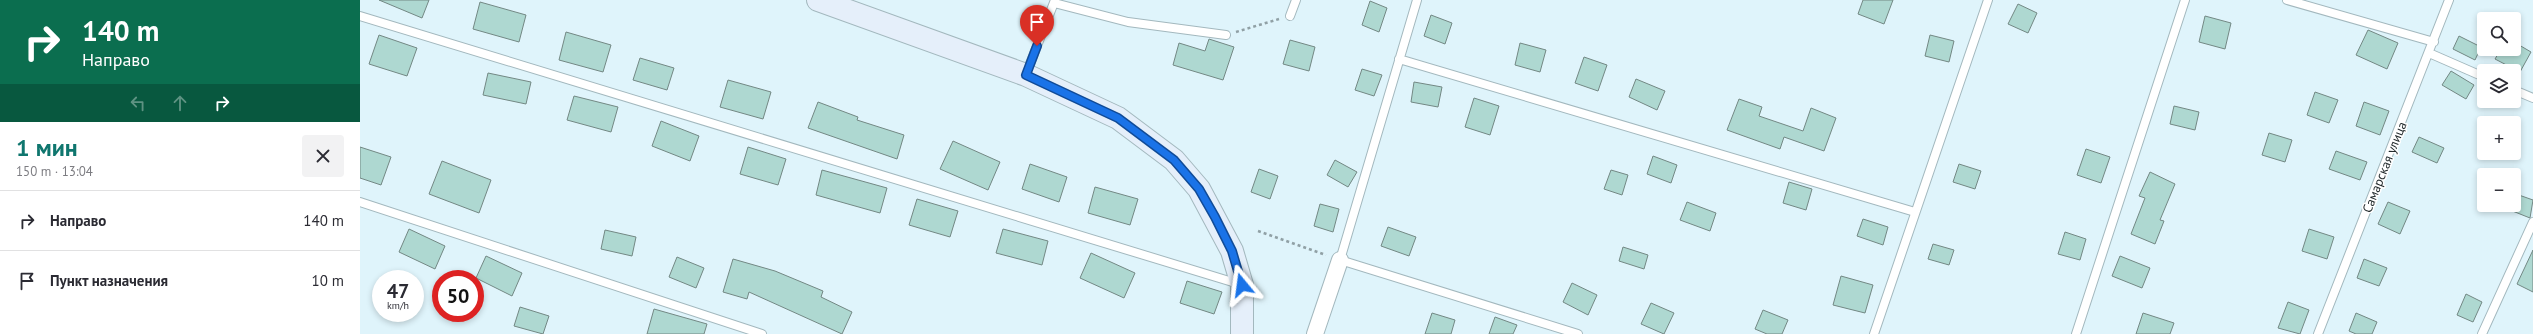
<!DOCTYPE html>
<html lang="ru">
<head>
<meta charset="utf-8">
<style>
	:root { --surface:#fff; --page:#f2f2f3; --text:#2b2b33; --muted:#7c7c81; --line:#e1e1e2; --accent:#0f766e }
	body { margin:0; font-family:"PT Sans",sans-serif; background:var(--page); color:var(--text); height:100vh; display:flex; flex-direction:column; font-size:15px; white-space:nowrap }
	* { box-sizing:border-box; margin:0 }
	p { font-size:13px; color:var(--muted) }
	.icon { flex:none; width:22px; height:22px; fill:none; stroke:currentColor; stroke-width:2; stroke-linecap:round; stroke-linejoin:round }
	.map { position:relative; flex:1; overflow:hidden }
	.details { display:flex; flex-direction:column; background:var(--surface); width:360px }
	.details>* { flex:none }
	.guide { background:#0b6e4f; color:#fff; overflow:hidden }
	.buttons { position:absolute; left:2117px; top:12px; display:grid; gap:8px }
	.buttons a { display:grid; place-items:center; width:44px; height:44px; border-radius:4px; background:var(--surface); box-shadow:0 2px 6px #0003; font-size:20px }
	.speed { position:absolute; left:12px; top:270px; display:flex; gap:8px; font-size:20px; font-weight:700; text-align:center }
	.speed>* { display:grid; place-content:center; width:52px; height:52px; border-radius:50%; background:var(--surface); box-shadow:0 2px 6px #0003; line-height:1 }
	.speed small { font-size:10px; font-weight:400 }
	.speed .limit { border:6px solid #d22; background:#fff; color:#111 }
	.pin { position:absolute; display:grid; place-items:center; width:34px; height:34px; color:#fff; margin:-41px -17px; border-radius:50% 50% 50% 0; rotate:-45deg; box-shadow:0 0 4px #0007 }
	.pin .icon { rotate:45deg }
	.me { position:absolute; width:44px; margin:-22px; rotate:344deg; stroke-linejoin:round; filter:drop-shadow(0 0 3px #0008) }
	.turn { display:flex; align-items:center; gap:14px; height:84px; padding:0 16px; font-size:18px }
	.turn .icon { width:52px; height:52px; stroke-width:2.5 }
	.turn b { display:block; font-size:28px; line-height:34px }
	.lanes { display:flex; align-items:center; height:38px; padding:0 16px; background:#0003; justify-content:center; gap:20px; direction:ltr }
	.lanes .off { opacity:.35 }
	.round { display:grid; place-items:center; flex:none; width:42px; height:42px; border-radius:4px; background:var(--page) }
	.summary { display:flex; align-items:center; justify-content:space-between; height:68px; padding:0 16px }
	h1 { font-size:24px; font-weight:700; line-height:30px; color:var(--accent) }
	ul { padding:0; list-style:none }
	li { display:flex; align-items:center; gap:12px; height:60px; padding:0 16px; border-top:1px solid var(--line) }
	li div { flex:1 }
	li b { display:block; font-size:15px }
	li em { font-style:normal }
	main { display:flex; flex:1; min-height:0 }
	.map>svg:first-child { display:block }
</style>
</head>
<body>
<main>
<section class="details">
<div class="guide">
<div class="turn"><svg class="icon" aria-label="right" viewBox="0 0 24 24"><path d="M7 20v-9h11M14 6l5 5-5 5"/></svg><div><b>140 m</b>Направо</div></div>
<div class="lanes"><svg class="icon off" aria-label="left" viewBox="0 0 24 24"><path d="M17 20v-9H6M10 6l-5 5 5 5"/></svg><svg class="icon off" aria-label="ahead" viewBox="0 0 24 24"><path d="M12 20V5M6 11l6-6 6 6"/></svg><svg class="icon" aria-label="right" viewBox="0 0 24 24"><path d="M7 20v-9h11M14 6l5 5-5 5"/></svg></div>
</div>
<div class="summary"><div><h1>1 мин</h1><p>150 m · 13:04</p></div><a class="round"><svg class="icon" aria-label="close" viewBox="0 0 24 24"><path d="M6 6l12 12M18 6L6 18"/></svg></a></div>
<ul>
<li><svg class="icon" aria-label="right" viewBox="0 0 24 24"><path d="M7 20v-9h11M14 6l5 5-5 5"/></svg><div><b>Направо</b></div><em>140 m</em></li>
<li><svg class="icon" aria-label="arrive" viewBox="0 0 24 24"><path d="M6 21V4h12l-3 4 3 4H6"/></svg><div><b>Пункт назначения</b></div><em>10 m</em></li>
</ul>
</section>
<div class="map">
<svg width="2173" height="334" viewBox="0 0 2173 334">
	<rect width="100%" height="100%" fill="#dff4fb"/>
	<path fill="#aed8d1" stroke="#738884" d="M19,0H69L62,18Z
		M1503,0H1533L1524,24L1498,14Z
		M1010,1L1027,8L1019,32L1002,25Z
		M120,2L166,15L159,42L113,29Z
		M1658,4L1677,13L1668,33L1648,24Z
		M1071,15L1092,23L1085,44L1064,36Z
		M1845,16L1871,23L1865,49L1839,42Z
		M2008,30L2038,43L2027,69L1996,55Z
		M206,32L251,45L243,72L199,60Z
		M19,35L57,48L47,76L9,64Z
		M1570,35L1594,41L1589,62L1565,56Z
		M2099,36L2121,47L2115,60L2093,49Z
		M849,39L874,47L863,80L813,65L819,43L845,51Z
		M930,40L955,47L949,71L923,64Z
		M2154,42L2171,52L2160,72L2135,59L2141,49H2154Z
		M1160,43L1186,50L1180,72L1155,65Z
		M1224,57L1247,65L1238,91L1215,83Z
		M280,58L314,68L307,90L273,80Z
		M1002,69L1022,75L1014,96L995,90Z
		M2091,71L2114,85L2106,99L2082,85Z
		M128,73L171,82L166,104L123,95Z
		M1276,79L1305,91L1297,110L1269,97Z
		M368,80L411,92L403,119L360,107Z
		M1054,82L1082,87L1078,107L1051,102Z
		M1955,92L1978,100L1969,123L1947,115Z
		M214,96L258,107L251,132L207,120Z
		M1114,98L1139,106L1130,135L1105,127Z
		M1379,99L1402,107L1399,116L1443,131L1451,108L1476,118L1464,151L1424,137L1420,149L1367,130Z
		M458,102L498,117L497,120L544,135L537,159L448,128Z
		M2004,102L2029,111L2020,135L1996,126Z
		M1814,106L1839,112L1835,130L1810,124Z
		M301,121L339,136L330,161L292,146Z
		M1909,133L1932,140L1925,162L1902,155Z
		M2059,137L2084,148L2077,163L2052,152Z
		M593,141L640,162L628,190L580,169Z
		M0,147L31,157L21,185L0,178Z
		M388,147L426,159L418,185L380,174Z
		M1726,149L1750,157L1741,183L1717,175Z
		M1976,151L2007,162L2000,180L1969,169Z
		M1293,156L1317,165L1311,183L1287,174Z
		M975,160L997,172L988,187L967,175Z
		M82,161L131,180L119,213L69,194Z
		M670,164L707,177L699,202L662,189Z
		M1599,164L1621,171L1615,189L1593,182Z
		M899,169L918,176L910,199L891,192Z
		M462,170L527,188L520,213L456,195Z
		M1251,170L1268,175L1262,195L1244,189Z
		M1790,172L1815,184L1800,220L1804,221L1795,244L1771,234L1785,198L1779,196Z
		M1429,182L1452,189L1446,210L1423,203Z
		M735,187L778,199L770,225L728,213Z
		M2156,194L2173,200L2170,218L2150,210Z
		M557,199L598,211L590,237L549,225Z
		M1327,202L1356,213L1350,231L1320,220Z
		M2028,202L2050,211L2040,234L2018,224Z
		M960,204L979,209L973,232L954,226Z
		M1503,219L1528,227L1523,245L1497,236Z
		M1028,227L1056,237L1049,256L1021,246Z
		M49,229L85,246L75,269L39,252Z
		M643,229L688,241L682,265L636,253Z
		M1949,229L1974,237L1967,259L1942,251Z
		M245,230L276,237L272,256L241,249Z
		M1705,232L1726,239L1720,260L1698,254Z
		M1573,244L1594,250L1589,265L1568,259Z
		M1263,247L1288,255L1284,269L1259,261Z
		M2173,250V292L2157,284Z
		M731,253L775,273L764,298L720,278Z
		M126,256L162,273L152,296L116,278Z
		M1760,256L1790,268L1782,288L1752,276Z
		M317,257L344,268L336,288L309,277Z
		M373,259L415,271L463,291L461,297L492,312L482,334L389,292L387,299L363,292Z
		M2004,259L2027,268L2019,286L1997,278Z
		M1481,276L1513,285L1505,313L1473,305Z
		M827,281L862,292L854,314L820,303Z
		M1212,283L1237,295L1228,315L1203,302Z
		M2106,294L2122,302L2113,322L2097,315Z
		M1928,302L1949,310L1940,334L1918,328Z
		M1291,303L1314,313L1304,334L1281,324Z
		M160,307L189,316L183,334L154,326Z
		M294,309L347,324L344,334H287Z
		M1403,310L1428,320L1422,334H1407L1395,329Z
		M1072,313L1095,320L1091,334H1065Z
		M1783,313L1814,323L1810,334H1776Z
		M1996,313L2017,322L2012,334H1996L1989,331Z
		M1135,317L1157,325L1153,334H1129Z"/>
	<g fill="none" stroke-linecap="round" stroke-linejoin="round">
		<g stroke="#a3b8be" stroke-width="10">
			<path id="service" d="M1057,0L980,260L1218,334
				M1927,0L2074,42
				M694,3L768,22L866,35
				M0,16L879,284
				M930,16L936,0
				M2069,53L2124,77
				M1039,59L1555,212
				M666,74L695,0
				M2154,90L2173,98
				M0,202L402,334
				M1514,334L1628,0
				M1716,334L1825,0
				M1958,334L2089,0
				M2122,334L2173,222"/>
		</g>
		<g stroke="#a3b8be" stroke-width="18">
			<path id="minor" d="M955,334L980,260"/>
		</g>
		<g stroke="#a3b8be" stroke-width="24">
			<path id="secondary" d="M458,0L666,75L758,118L814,160L839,189L872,251L882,285V334"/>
		</g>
		<path stroke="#90a0a5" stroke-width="2.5" stroke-dasharray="3 3" stroke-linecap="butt" d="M876,32L919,19
			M898,231L966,255"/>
		<use href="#service" stroke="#fff" stroke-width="8"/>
		<use href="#minor" stroke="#fff" stroke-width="16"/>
		<use href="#secondary" stroke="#e5effa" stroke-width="22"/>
	</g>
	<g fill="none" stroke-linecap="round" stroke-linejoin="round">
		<g stroke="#114b97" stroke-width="10">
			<path id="route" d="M677,46L666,75L758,118L814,160L839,189L855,217L872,251L882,285"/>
		</g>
		<use href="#route" stroke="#1a73e8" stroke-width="7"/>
	</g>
	<g text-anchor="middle" stroke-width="3" stroke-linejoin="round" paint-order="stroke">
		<g font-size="13" fill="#222a2c" stroke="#fff">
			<text transform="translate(2024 167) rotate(-68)" y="5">Самарская улица</text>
		</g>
	</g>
</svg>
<div class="buttons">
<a><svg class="icon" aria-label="search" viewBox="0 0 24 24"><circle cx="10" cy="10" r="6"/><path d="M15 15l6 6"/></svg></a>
<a><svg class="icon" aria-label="layers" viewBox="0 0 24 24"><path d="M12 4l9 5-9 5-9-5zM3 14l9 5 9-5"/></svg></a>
<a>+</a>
<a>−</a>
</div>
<div class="speed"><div>47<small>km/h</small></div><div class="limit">50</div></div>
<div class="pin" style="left:677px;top:46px;background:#d93025"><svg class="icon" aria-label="arrive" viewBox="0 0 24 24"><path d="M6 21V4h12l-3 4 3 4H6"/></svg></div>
<svg class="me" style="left:882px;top:285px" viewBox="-20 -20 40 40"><path d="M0-17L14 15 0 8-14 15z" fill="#1a73e8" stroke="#fff" stroke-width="4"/></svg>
</div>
</main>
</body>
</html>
